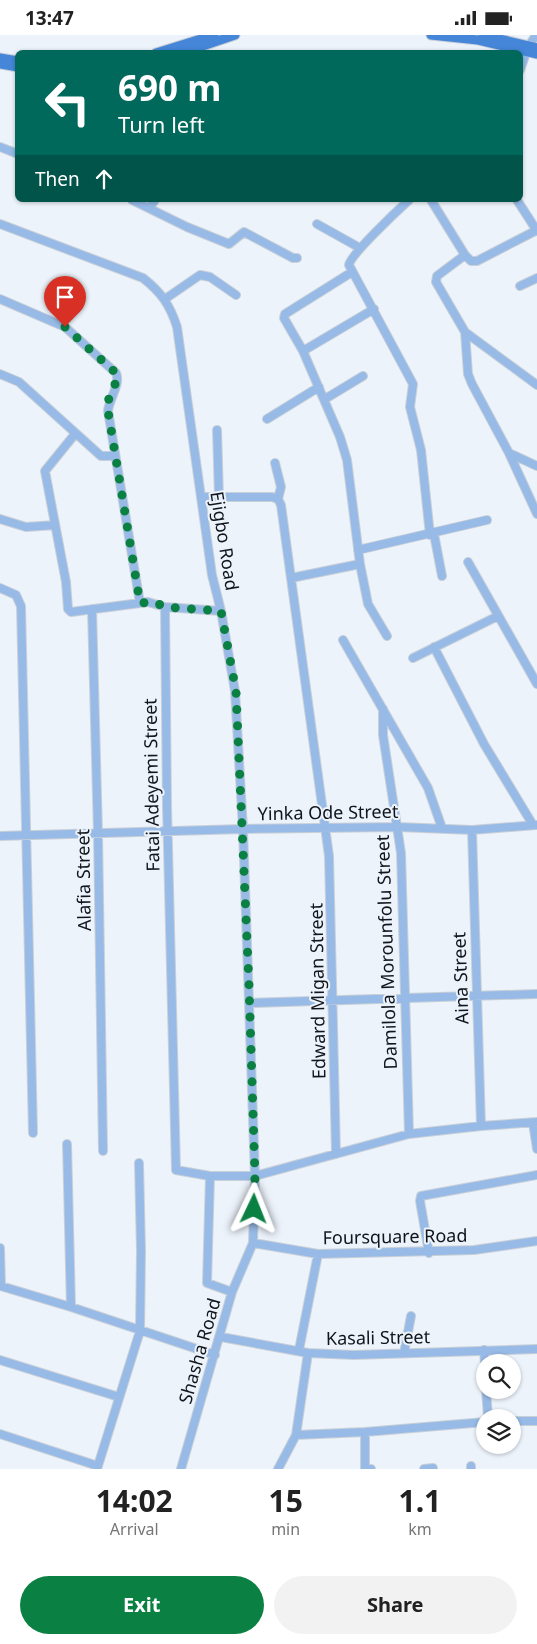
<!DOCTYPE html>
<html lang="en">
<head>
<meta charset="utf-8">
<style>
	:root { --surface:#fff; --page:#f2f2f2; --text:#222; --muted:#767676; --accent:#0b8043 }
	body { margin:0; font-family:"Noto Sans",sans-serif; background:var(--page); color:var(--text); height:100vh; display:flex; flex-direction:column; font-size:19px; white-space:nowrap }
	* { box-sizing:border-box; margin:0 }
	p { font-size:16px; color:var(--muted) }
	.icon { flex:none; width:28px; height:28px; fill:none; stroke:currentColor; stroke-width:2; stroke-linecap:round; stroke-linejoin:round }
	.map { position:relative; height:1434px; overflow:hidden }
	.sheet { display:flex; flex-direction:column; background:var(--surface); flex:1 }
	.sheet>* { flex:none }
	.banner { position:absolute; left:15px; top:15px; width:508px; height:152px; border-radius:8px; box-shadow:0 1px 4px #0004; background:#00695c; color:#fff; overflow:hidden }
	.fabs { position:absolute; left:476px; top:1319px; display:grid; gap:10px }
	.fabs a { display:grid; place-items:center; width:45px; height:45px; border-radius:50%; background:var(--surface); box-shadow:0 1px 4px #0004; font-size:25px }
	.pin { position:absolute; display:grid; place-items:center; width:42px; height:42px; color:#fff; margin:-51px -21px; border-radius:50% 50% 50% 0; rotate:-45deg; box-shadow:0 0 5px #0007 }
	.pin .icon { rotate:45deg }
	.me { position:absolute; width:55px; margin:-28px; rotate:2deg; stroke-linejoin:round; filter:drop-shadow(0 0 4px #0008) }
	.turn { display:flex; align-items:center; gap:18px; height:105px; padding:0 20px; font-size:22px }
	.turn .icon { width:65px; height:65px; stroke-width:2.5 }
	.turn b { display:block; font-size:35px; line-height:42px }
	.then { display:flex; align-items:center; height:48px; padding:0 20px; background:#0003; gap:10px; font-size:19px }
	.eta { display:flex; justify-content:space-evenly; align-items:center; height:85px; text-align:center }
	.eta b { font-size:30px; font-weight:700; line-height:35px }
	.button { display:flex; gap:10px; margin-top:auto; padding:10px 20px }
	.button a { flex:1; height:58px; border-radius:30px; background:var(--accent); color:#fff; font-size:20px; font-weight:700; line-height:58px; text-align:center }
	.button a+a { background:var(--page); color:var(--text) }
	.status { display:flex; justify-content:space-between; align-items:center; height:35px; padding:0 25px; background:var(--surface); direction:ltr }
	.status svg { height:14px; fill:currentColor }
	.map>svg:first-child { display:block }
</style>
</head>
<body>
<div class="status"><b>13:47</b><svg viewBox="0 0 49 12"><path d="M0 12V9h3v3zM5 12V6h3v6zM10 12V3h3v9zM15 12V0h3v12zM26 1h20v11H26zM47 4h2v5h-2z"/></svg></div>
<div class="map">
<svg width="537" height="1434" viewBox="0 0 537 1434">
	<rect width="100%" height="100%" fill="#edf3fb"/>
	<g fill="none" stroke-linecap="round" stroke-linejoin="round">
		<g stroke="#cad0d7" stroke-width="10">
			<path id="minor" d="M529,11L536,0
				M520,35L526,18
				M0,112L18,119
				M132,165L187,192L229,209L244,197L293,223H297
				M409,165C398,175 350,220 349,230L413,349L410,372L421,415L430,500
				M431,165L465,220L471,226H477L537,195
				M517,165L537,196
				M149,173L155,165
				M0,189L143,243C161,257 170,270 177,292L212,540L221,576L235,656L243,794L255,1141L253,1208L232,1257L181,1434
				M317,189L360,213
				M465,220L437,241L436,247L465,297L537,350
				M352,237L285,279L284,283L303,316L340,402L347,425L360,529L368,569L387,601
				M520,251L537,243
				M0,264L65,292L116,338C121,349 109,364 108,376L140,568
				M165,264L200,240L210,242L236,260
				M465,297L468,339L472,349L509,418L537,479
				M303,316L374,274
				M0,339L19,347L101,421H115
				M325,364L363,341
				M267,384L319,352
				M217,395L219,462
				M75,399L45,436L66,547L68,574L71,577L148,567L165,572L221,576
				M509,418L537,431
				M275,428L281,452L278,464
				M202,462H272L278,464L281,470L329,821L336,1119
				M0,484L26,492L55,490
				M434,499L442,541
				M358,515L487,485
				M468,527L537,649
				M291,543L360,529
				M0,553L16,560L21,571L33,1098
				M165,572L167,772L176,1135L210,1141H255L409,1099L481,1091L537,1087
				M92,574L98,799L103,1116
				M343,605L428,753L442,793
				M434,612L484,709L533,790
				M413,623L498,581
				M383,674V700L401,818L409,1099
				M472,795L481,1091
				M0,801L243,794L398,792L472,795L537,790
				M250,968L537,959
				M533,1088L537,1114
				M67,1109L71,1272
				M210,1141L207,1248L232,1257
				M253,1208L318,1219L474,1215L537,1206
				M0,1213L1,1251L71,1272L215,1320
				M429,1218L420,1166L421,1161L537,1140
				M221,1302L308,1318L354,1320L537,1314
				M299,1315L318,1219
				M484,1315L485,1329
				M404,1318L411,1281
				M0,1325L119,1362
				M486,1355L488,1382
				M512,1386H537
				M365,1397V1434H371
				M0,1399L98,1431
				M296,1400L365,1397L485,1387
				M471,1431V1434
				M97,1434L140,1296L141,1216L139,1128
				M278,1434L296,1400L308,1318
				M424,1434L433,1433"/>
		</g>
		<g stroke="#cad0d7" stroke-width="11">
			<path id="major" d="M431,0L478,5L537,19
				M483,0L537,13
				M156,18L214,0
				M182,18L235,0
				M0,23L18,26
				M0,29L18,32"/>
		</g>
		<use href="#minor" stroke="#97bae7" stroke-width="8"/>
		<use href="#major" stroke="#4586d9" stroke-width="9"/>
	</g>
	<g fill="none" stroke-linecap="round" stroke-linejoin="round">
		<path stroke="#0b8043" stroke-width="9" stroke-dasharray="0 16.2" d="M65,292L116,338L118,342L108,366V376L140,568L154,567L165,572L221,576L236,656L249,950L255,1141L254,1174"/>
	</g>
	<g text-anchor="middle" stroke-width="4" stroke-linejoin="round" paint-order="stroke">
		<g font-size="18" fill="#11161d" stroke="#edf3fb">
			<text transform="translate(224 506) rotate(81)" y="6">Ejigbo Road</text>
			<text transform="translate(152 750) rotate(-91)" y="6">Fatai Adeyemi Street</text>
			<text transform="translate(328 778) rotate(-1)" y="6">Yinka Ode Street</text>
			<text transform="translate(84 845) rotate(-91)" y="6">Alafia Street</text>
			<text transform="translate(387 917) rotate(-92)" y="6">Damilola Morounfolu Street</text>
			<text transform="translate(461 943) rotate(-92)" y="6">Aina Street</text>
			<text transform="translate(318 956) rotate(-91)" y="6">Edward Migan Street</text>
			<text transform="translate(395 1202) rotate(-1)" y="6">Foursquare Road</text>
			<text transform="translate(378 1303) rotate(-1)" y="6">Kasali Street</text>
			<text transform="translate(200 1316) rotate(-74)" y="6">Shasha Road</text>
		</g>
	</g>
</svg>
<div class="fabs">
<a><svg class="icon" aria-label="search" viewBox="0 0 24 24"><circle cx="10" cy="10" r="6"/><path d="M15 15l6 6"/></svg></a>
<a><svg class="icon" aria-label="layers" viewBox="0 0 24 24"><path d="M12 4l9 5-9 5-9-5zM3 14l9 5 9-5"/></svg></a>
</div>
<div class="pin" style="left:65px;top:292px;background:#d93025"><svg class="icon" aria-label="arrive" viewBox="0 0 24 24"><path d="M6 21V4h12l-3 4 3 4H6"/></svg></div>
<svg class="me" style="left:254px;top:1174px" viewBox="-20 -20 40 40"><path d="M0-17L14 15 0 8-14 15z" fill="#0b8043" stroke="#fff" stroke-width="4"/></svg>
<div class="banner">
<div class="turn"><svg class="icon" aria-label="left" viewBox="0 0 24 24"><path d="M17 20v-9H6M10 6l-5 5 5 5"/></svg><div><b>690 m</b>Turn left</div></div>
<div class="then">Then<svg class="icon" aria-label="ahead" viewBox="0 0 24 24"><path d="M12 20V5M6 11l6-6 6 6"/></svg></div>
</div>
</div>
<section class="sheet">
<div class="eta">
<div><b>14:02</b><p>Arrival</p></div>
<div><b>15</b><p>min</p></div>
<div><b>1.1</b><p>km</p></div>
</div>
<div class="button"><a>Exit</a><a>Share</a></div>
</section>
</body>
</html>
